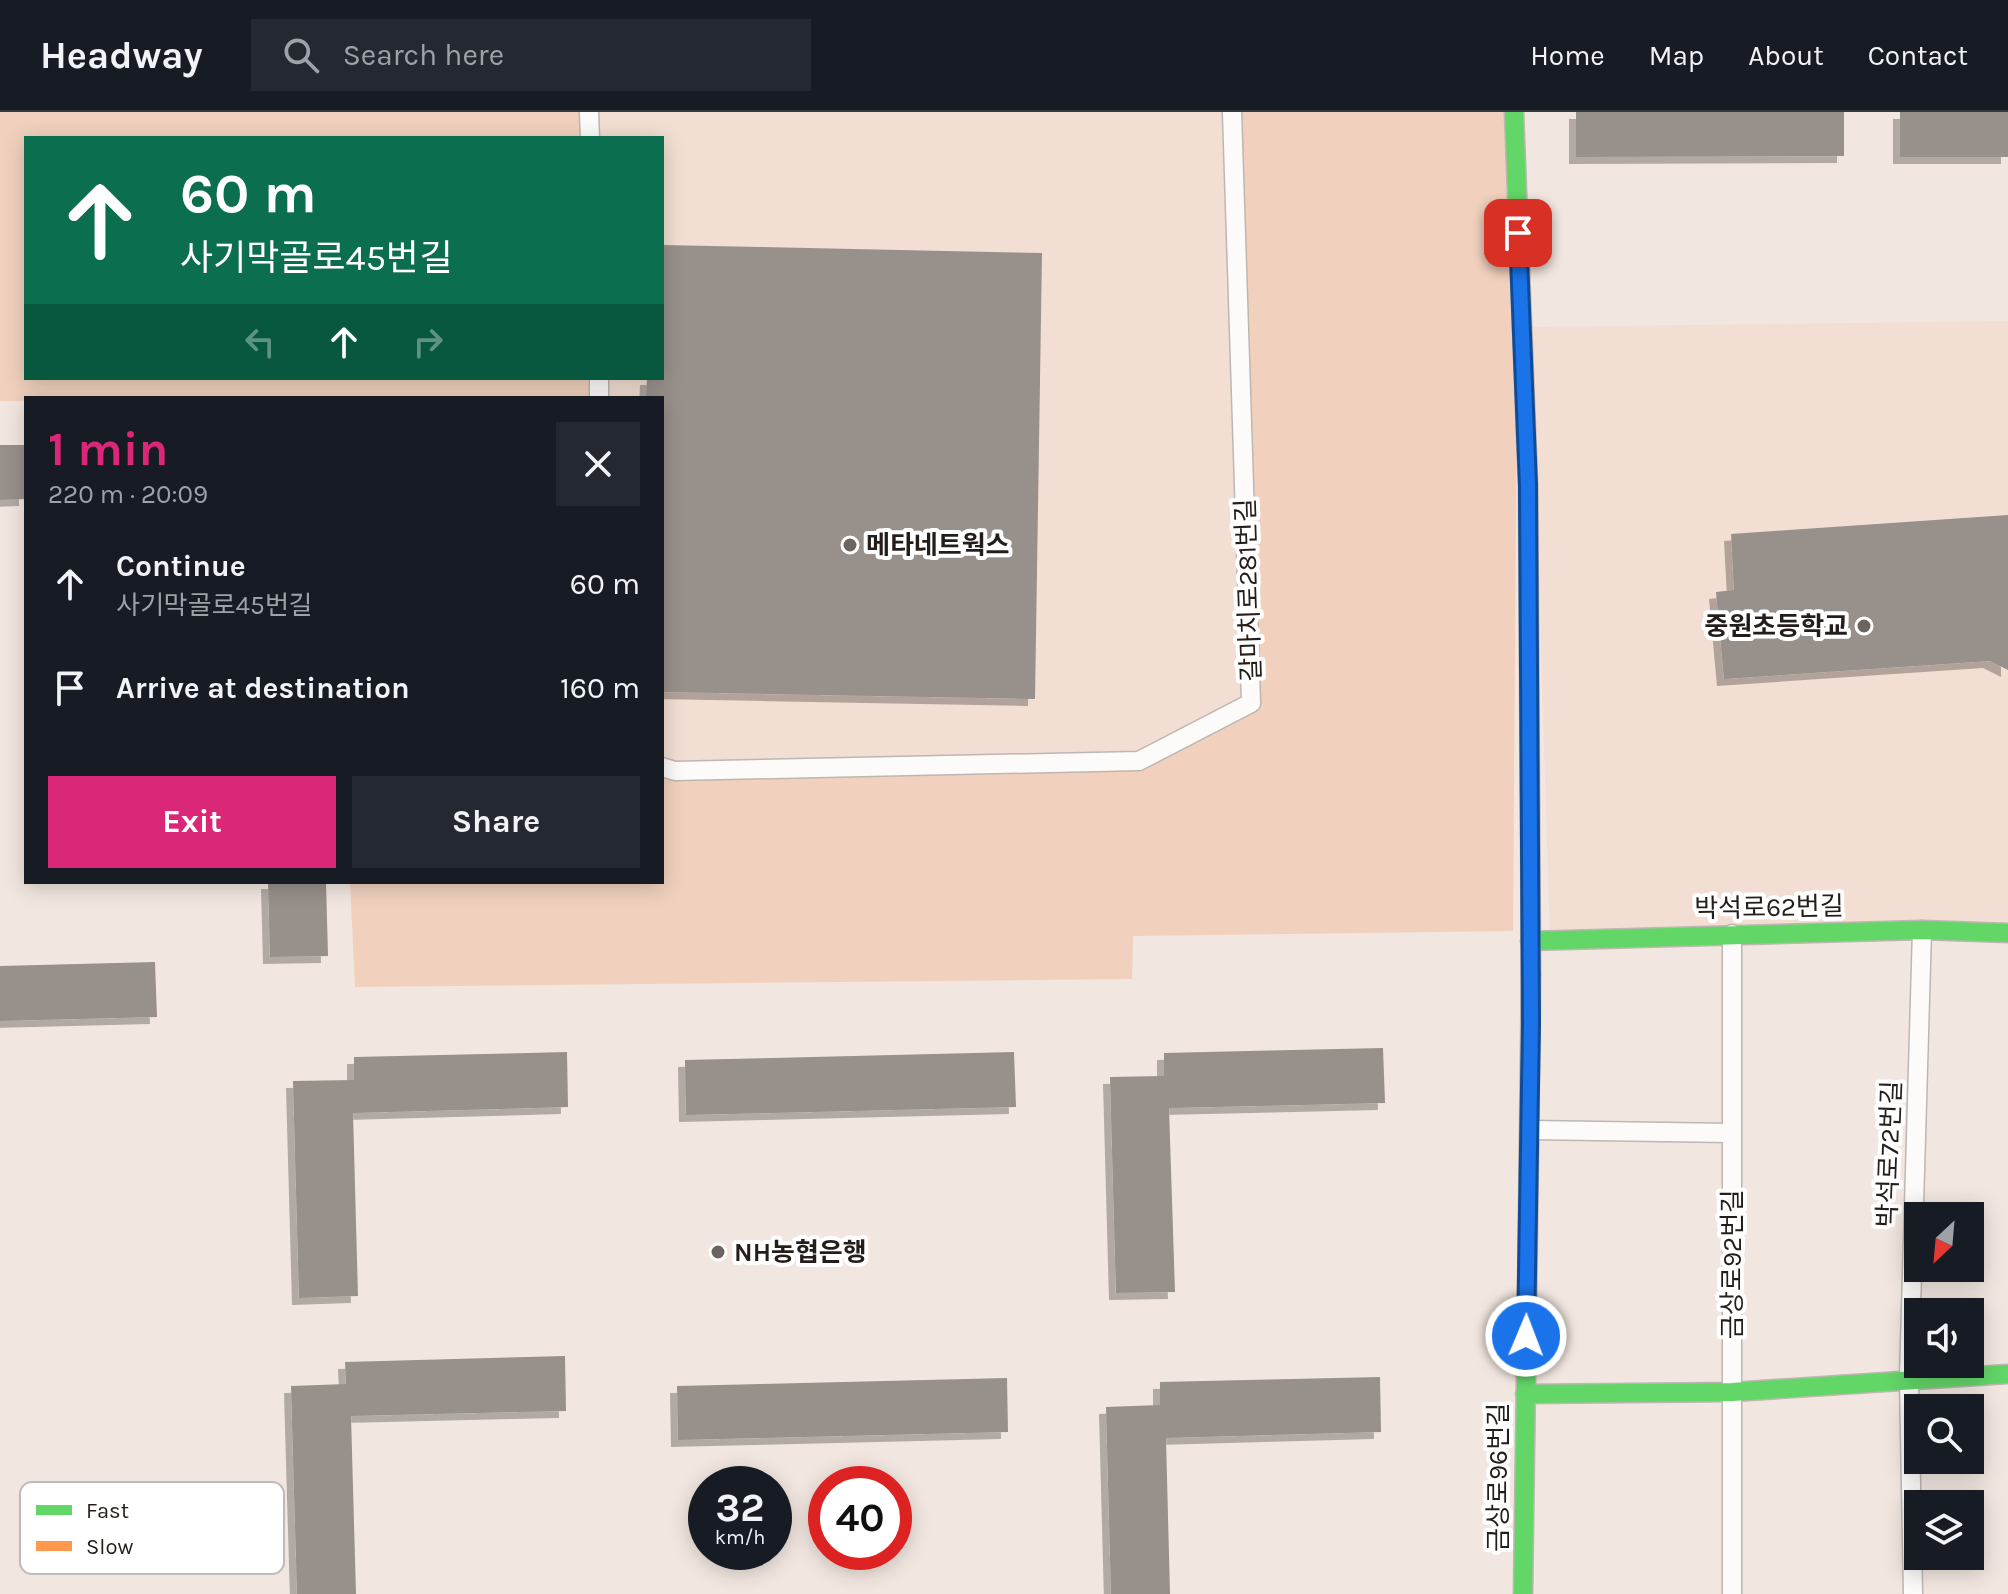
<!DOCTYPE html>
<html lang="en">
<head>
<meta charset="utf-8">
<style>
	:root { --surface:#171b24; --page:#242831; --text:#f1f3f6; --muted:#9ea1a6; --line:#363941; --accent:#db2777 }
	body { margin:0; font-family:Karla,"Noto Sans KR",sans-serif; background:var(--page); color:var(--text); height:100vh; display:flex; flex-direction:column; font-size:30px; white-space:nowrap }
	* { box-sizing:border-box; margin:0 }
	p { font-size:26px; color:var(--muted) }
	.icon { flex:none; width:44px; height:44px; fill:none; stroke:currentColor; stroke-width:2; stroke-linecap:round; stroke-linejoin:round }
	.map { position:relative; flex:1; overflow:hidden }
	.sheet { position:absolute; left:24px; top:284px; width:640px; height:488px; display:flex; flex-direction:column; background:var(--surface); border-radius:0px; box-shadow:0 4px 20px #0003 }
	.sheet>* { flex:none }
	.banner { position:absolute; left:24px; top:24px; width:640px; height:244px; border-radius:0px; box-shadow:0 4px 20px #0003; background:#0b6e4f; color:#fff; overflow:hidden }
	.needle { width:52px; rotate:206deg }
	.controls { position:absolute; left:1904px; top:1090px; display:grid; gap:16px }
	.controls a { display:grid; place-items:center; width:80px; height:80px; border-radius:0px; background:var(--surface); box-shadow:0 4px 20px #0003; font-size:40px }
	.speed { position:absolute; left:688px; top:1354px; display:flex; gap:16px; font-size:40px; font-weight:700; text-align:center }
	.speed>* { display:grid; place-content:center; width:104px; height:104px; border-radius:50%; background:var(--surface); box-shadow:0 4px 20px #0003; line-height:1 }
	.speed small { font-size:20px; font-weight:400 }
	.speed .limit { border:12px solid #d22; background:#fff; color:#111 }
	.pin { position:absolute; display:grid; place-items:center; width:68px; height:68px; color:#fff; margin:-34px; border-radius:16px; box-shadow:0 4px 12px #0006 }
	.me { position:absolute; width:88px; margin:-44px; rotate:1deg; stroke-linejoin:round; filter:drop-shadow(0 0 6px #0008) }
	.turn { display:flex; align-items:center; gap:28px; height:168px; padding:0 24px; font-size:36px }
	.turn .icon { width:104px; height:104px; stroke-width:2.5 }
	.turn b { display:block; font-size:56px; line-height:68px }
	.lanes { display:flex; align-items:center; height:76px; padding:0 24px; background:#0003; justify-content:center; gap:40px; direction:ltr }
	.lanes .off { opacity:.35 }
	.round { display:grid; place-items:center; flex:none; width:84px; height:84px; border-radius:0px; background:var(--page) }
	.headline { display:flex; align-items:center; justify-content:space-between; height:136px; padding:0 24px }
	h1 { font-size:48px; font-weight:700; line-height:60px; color:var(--accent) }
	.primary-button { display:flex; gap:16px; margin-top:auto; padding:16px 24px }
	.primary-button a { flex:1; height:92px; border-radius:0px; background:var(--accent); color:#fff; font-size:32px; font-weight:700; line-height:92px; text-align:center }
	.primary-button a+a { background:var(--page); color:var(--text) }
	ul { padding:0; list-style:none }
	li { display:flex; align-items:center; gap:24px; height:104px; padding:0 24px }
	li div { flex:1 }
	li b { display:block; font-size:30px }
	li em { font-style:normal }
	header { display:flex; align-items:center; gap:48px; box-sizing:border-box; height:112px; padding:0 40px; background:var(--surface); border-bottom:2px solid var(--line) }
	header strong { font-size:38px }
	nav { display:flex; gap:44px; margin-inline-start:auto; font-size:28px }
	.search { width:560px; height:72px; background:var(--page); display:flex; align-items:center; gap:20px; box-sizing:border-box; padding:0 28px; border-radius:0px; color:var(--muted); font-size:30px }
	.map>svg:first-child { display:block }
</style>
</head>
<body>
<header>
<strong>Headway</strong>
<div class="search"><svg class="icon" aria-label="search" viewBox="0 0 24 24"><circle cx="10" cy="10" r="6"/><path d="M15 15l6 6"/></svg>Search here</div>
<nav><a>Home</a><a>Map</a><a>About</a><a>Contact</a></nav>
</header>
<div class="map">
<svg width="2008" height="1482" viewBox="0 0 2008 1482">
	<defs>
		<filter id="shadow"><feDropShadow dx="-7" dy="7" stdDeviation="0" flood-color="#0004"/></filter>
	</defs>
	<rect width="100%" height="100%" fill="#f2e7e0"/>
	<path fill="#f2ded2" d="M589,0H1232L1251,591L1139,649L662,655V286H599V266H662V26H590Z
		M2008,209V821L1550,827L1531,215Z"/>
	<path fill="#f1d1bd" d="M0,0H589L590,26H26V266H599V286H26V289H0Z
		M1232,0H1519L1513,819L1133,824L1132,867L355,875L350,770H662V655L1139,649L1251,591Z"/>
	<path fill="#98908b" filter="url(#shadow)" d="M1576,0H1844V44L1576,45Z
		M1900,0H2008V45H1900Z
		M662,133L1042,141L1035,587L662,580V286H646L647,266H662Z
		M0,333H26V387L0,388Z
		M2008,403V558L1990,549L1724,567L1716,480L1734,478L1731,422Z
		M268,770H326L328,844L270,845Z
		M155,850L157,905L0,909V854Z
		M1383,936L1385,991L1169,996L1175,1180L1116,1181L1110,965L1164,964V941Z
		M567,940L568,995L353,1001L358,1184L299,1186L293,969L354,968V945Z
		M1014,940L1016,995L686,1003L685,948Z
		M565,1244L566,1299L351,1304L356,1482H297L291,1274L346,1272L345,1250Z
		M1380,1265L1381,1320L1166,1326L1170,1482H1111L1106,1295L1160,1293V1270Z
		M1007,1266L1008,1320L678,1328L677,1274Z"/>
	<g fill="none" stroke-linecap="round" stroke-linejoin="round">
		<g stroke="#beb6b1" stroke-width="21">
			<path id="lane" d="M589,0L590,26
				M599,266V286
				M662,655L675,659L1139,649L1251,591L1232,0
				M1732,822V1482
				M1530,1018L1731,1021
				M1913,1482L1909,1266L1922,818"/>
		</g>
		<g stroke="#beb6b1" stroke-width="21">
			<path id="fast" d="M1514,0L1528,373L1531,862
				M1530,829L1922,818L2008,821
				M1525,1282L1732,1280L2008,1262
				M1523,1482L1527,1193"/>
		</g>
		<g stroke="#beb6b1" stroke-width="21">
			<path id="slow" d="M1527,1193L1531,862"/>
		</g>
		<use href="#lane" stroke="#fdfbfa" stroke-width="18"/>
		<use href="#fast" stroke="#63d668" stroke-width="18"/>
		<use href="#slow" stroke="#ff974d" stroke-width="18"/>
	</g>
	<g fill="none" stroke-linecap="round" stroke-linejoin="round">
		<g stroke="#114b97" stroke-width="20">
			<path id="route" d="M1518,121L1528,373L1531,912L1526,1224"/>
		</g>
		<use href="#route" stroke="#1a73e8" stroke-width="14"/>
	</g>
	<g fill="#6c645f" stroke="#fff" stroke-width="3">
		<circle cx="850" cy="433" r="8"/>
		<circle cx="1864" cy="514" r="8"/>
		<circle cx="718" cy="1140" r="8"/>
	</g>
	<g text-anchor="middle" stroke-width="8" stroke-linejoin="round" paint-order="stroke">
		<g font-size="26" font-weight="bold" fill="#241d19" stroke="#fff" text-anchor="start">
			<text x="866" y="442">메타네트웍스</text>
			<text x="1848" y="523" text-anchor="end">중원초등학교</text>
			<text x="734" y="1149">NH농협은행</text>
		</g>
		<g font-size="26" fill="#241d19" stroke="#fff">
			<text transform="translate(1248 478) rotate(-92)" y="9">갈마치로281번길</text>
			<text transform="translate(1769 795) rotate(-1)" y="9">박석로62번길</text>
			<text transform="translate(1889 1042) rotate(-88)" y="9">박석로72번길</text>
			<text transform="translate(1732 1152) rotate(-90)" y="9">금상로92번길</text>
			<text transform="translate(1498 1365) rotate(-90)" y="9">금상로96번길</text>
		</g>
	</g>
	<rect x="20" y="1370" width="264" height="92" rx="12" fill="#fff" stroke="#bdbbba" stroke-width="2"/>
	<rect x="36" y="1393" width="36" height="10" fill="#63d668"/>
	<rect x="36" y="1429" width="36" height="10" fill="#ff974d"/>
	<g font-size="22" fill="#241d19">
		<text x="86" y="1406">Fast</text>
		<text x="86" y="1442">Slow</text>
	</g>
</svg>
<div class="controls">
<a><svg class="needle" viewBox="-14 -14 28 28"><path d="M0-13l5 13h-10z" fill="#e53935"/><path d="M0 13l5-13h-10z" fill="#9ea1a6"/></svg></a>
<a><svg class="icon" aria-label="sound" viewBox="0 0 24 24"><path d="M4 9h4l5-4v14l-5-4H4zM17 9q2 3 0 6"/></svg></a>
<a><svg class="icon" aria-label="search" viewBox="0 0 24 24"><circle cx="10" cy="10" r="6"/><path d="M15 15l6 6"/></svg></a>
<a><svg class="icon" aria-label="layers" viewBox="0 0 24 24"><path d="M12 4l9 5-9 5-9-5zM3 14l9 5 9-5"/></svg></a>
</div>
<div class="speed"><div>32<small>km/h</small></div><div class="limit">40</div></div>
<div class="pin" style="left:1518px;top:121px;background:#d93025"><svg class="icon" aria-label="arrive" viewBox="0 0 24 24"><path d="M6 21V4h12l-3 4 3 4H6"/></svg></div>
<svg class="me" style="left:1526px;top:1224px" viewBox="-20 -20 40 40"><circle r="17" fill="#1a73e8" stroke="#fff" stroke-width="3"/><path d="M0-11L8 9 0 5-8 9z" fill="#fff"/></svg>
<div class="banner">
<div class="turn"><svg class="icon" aria-label="ahead" viewBox="0 0 24 24"><path d="M12 20V5M6 11l6-6 6 6"/></svg><div><b>60 m</b>사기막골로45번길</div></div>
<div class="lanes"><svg class="icon off" aria-label="left" viewBox="0 0 24 24"><path d="M17 20v-9H6M10 6l-5 5 5 5"/></svg><svg class="icon" aria-label="ahead" viewBox="0 0 24 24"><path d="M12 20V5M6 11l6-6 6 6"/></svg><svg class="icon off" aria-label="right" viewBox="0 0 24 24"><path d="M7 20v-9h11M14 6l5 5-5 5"/></svg></div>
</div>
<section class="sheet">
<div class="headline"><div><h1>1 min</h1><p>220 m · 20:09</p></div><a class="round"><svg class="icon" aria-label="close" viewBox="0 0 24 24"><path d="M6 6l12 12M18 6L6 18"/></svg></a></div>
<ul>
<li><svg class="icon" aria-label="ahead" viewBox="0 0 24 24"><path d="M12 20V5M6 11l6-6 6 6"/></svg><div><b>Continue</b><p>사기막골로45번길</p></div><em>60 m</em></li>
<li><svg class="icon" aria-label="arrive" viewBox="0 0 24 24"><path d="M6 21V4h12l-3 4 3 4H6"/></svg><div><b>Arrive at destination</b></div><em>160 m</em></li>
</ul>
<div class="primary-button"><a>Exit</a><a>Share</a></div>
</section>
</div>
</body>
</html>
